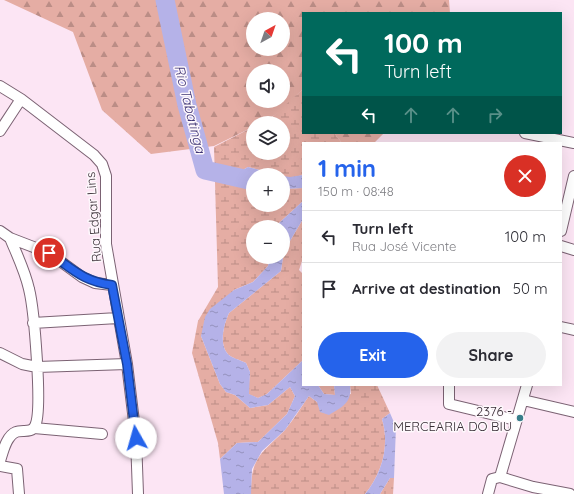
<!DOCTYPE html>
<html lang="en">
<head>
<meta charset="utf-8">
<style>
	:root { --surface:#fff; --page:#f2f2f3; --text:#2b2b33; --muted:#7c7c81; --line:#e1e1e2; --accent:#2563eb }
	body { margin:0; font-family:Quicksand,sans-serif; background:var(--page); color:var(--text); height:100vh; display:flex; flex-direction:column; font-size:15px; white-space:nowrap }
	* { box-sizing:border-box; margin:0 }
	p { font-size:13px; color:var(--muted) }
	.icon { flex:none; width:22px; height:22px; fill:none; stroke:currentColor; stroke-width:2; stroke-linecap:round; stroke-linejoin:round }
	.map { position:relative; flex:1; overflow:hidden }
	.details { position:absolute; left:302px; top:142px; width:260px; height:244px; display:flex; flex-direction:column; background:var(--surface); border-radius:0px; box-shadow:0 4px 16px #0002 }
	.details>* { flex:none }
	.hud { position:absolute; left:302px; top:12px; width:260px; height:122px; border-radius:0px; box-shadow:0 4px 16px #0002; background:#00695c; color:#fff; overflow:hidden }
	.needle { width:26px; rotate:40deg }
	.fabs { position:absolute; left:246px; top:12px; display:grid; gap:8px }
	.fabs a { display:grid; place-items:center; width:44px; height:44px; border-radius:50%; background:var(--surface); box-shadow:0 4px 16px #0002; font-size:20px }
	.pin { position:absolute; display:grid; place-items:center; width:34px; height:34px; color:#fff; margin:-17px; border:2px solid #fff; border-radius:50%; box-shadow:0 1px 4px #0007 }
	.me { position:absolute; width:44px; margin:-22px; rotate:353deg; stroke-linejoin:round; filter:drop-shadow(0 0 3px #0008) }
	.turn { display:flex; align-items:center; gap:14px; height:84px; padding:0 16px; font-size:18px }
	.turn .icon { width:52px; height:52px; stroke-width:2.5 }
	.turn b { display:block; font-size:28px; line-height:34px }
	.lanes { display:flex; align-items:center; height:38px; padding:0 16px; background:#0003; justify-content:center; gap:20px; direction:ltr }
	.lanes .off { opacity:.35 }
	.round { display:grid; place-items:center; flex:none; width:42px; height:42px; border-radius:21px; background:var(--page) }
	.head { display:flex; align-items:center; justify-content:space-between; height:68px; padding:0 16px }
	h1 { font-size:24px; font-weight:700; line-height:30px; color:var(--accent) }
	.action { display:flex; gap:8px; margin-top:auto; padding:8px 16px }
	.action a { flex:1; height:46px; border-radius:24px; background:var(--accent); color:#fff; font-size:16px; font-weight:700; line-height:46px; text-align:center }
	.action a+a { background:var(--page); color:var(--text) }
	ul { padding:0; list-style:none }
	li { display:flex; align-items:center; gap:12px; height:52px; padding:0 16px; border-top:1px solid var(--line) }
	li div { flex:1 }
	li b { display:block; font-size:15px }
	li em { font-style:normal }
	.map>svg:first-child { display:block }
</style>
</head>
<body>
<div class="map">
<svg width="574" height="494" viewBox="0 0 574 494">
	<defs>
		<pattern id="forest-firs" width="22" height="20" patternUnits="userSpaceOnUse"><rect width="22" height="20" fill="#e5ada4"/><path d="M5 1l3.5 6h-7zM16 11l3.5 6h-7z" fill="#bb8d86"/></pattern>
		<pattern id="wetland-marsh" width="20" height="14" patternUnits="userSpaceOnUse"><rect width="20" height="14" fill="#e5ada4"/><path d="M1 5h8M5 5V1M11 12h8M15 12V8" fill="none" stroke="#bb8d86"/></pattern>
		<pattern id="water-ripples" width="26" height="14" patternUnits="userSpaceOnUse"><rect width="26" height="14" fill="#b5b2e8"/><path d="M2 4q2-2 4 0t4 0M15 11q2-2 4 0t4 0" fill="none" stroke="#9491bd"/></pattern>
	</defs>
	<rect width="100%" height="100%" fill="#fce5f4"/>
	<path fill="url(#forest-firs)" fill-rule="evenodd" d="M4,0H449L450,13H303V89C289,102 273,123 253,123V127L214,146L151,154L102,110L73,32ZM253,19H283V49H253ZM253,71H283V101H253Z
		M334,133H384L374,143H342Z"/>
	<path fill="url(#wetland-marsh)" d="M303,89V133H334L342,143H303V175L290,178L248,167L239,172L245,180L253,182V205H283V189L303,188V201L279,223L278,227H253V257H270L268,266L253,282L234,290L201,336L220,384L226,392L235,395L250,408L268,405L290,387L295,396L287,414L258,442L237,443L220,459L218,443L192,353L198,321L218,287L214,147L253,127V153H283V123H262L270,119Z
		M303,219V258L299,270L303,274V360L267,394L258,398L248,394L250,372L246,363C241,360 230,358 227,353C219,343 224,324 229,313L281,271L284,251Z
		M318,385H334L335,395L324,394Z
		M350,385H377L390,413L382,419C390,446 382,473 365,494H251C251,457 260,455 284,431C293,421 301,407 309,396L317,402L351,394Z
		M390,478H394L393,494H380Z"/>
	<path fill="url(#water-ripples)" d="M248,167L280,175H253V182L245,180L239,172Z
		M303,175V188L283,189V176L290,177Z
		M303,201V219L284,251L281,271L229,313C224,324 219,343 227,353C230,358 241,360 246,363L250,372L249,394L258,398L267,394L303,360V385H318L324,394L335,395L334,385H350C352,403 343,406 329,415L320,412L317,402L309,396L285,430L262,451L252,469L251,494H224L220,459L237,443L258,442L287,414L295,396L290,387L268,405L250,408L235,395L226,392L220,384L201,336L205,317L210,309L234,290L253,282L268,266L270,257H283V227H278L279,223Z
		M390,413L396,427L394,478H390L380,494H365C382,473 390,446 382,419Z"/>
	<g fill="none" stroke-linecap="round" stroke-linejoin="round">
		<path stroke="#b5b2e8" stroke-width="19" d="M165,0L187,105L205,170L253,181"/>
		<g stroke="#7b6273" stroke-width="12">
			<path id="street" d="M0,86L21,99L94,155L102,164L106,176V244L127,364L136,438L138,494
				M0,131L21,99
				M525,133L574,143
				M0,231L10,238L49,253L82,277L95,283L112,285
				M561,231L574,176
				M561,246L574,250
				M33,323L118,318
				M561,327L574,330
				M0,353L22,364L37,367L127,364
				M449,385V404L516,420
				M523,400L574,412
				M34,428L102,434
				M0,461C3,452 6,436 16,432C22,429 31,434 35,426C43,411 34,309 29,289C25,271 17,255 10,238
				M0,466L17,469L19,494
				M500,477L533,487L570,494
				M488,494L492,479L500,477L527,385"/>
		</g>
		<use href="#street" stroke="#fff" stroke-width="10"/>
	</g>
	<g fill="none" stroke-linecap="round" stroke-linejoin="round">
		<g stroke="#184099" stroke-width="10">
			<path id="route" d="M49,253C73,269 82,281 112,285L127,364L136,438"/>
		</g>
		<use href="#route" stroke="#2563eb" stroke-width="7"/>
	</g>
	<circle fill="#387e8a" stroke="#fef8fc" stroke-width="1.5" cx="520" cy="418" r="4"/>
	<g text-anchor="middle" stroke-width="3" stroke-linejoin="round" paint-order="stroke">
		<g font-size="13" fill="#382d35" stroke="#fef8fc">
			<text transform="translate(93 217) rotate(-94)" y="5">Rua Edgar Lins</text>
		</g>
		<g font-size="13" fill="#382d35" stroke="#fef8fc" text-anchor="end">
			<text x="512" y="416">2376 -<tspan x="512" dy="15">MERCEARIA DO BIU</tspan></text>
		</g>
		<g font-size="14" font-style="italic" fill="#3e3474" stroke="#fef8fc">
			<text transform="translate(190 109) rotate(76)" y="5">Rio Tabatinga</text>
		</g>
	</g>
</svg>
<div class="fabs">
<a><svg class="needle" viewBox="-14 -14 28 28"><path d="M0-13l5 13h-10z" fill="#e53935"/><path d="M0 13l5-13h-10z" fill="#7c7c81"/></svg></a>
<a><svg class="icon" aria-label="sound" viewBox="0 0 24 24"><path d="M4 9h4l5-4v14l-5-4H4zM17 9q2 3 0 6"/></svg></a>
<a><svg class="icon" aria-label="layers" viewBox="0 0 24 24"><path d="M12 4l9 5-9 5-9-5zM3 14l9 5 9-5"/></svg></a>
<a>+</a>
<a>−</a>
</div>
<div class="pin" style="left:49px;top:253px;background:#d93025"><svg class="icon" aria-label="arrive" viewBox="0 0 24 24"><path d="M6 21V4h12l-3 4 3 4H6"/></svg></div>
<svg class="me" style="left:136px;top:438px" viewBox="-20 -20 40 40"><circle r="19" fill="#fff"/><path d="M0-13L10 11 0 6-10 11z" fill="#2563eb"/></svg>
<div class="hud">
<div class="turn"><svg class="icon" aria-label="left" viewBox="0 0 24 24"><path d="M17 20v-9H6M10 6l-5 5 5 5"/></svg><div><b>100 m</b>Turn left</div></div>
<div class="lanes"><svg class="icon" aria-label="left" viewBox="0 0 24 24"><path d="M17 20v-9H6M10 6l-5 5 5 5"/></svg><svg class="icon off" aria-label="ahead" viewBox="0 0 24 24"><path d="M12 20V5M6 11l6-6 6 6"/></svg><svg class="icon off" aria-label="ahead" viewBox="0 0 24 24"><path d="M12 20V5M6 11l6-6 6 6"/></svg><svg class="icon off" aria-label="right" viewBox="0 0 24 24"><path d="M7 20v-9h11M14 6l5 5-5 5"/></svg></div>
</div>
<section class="details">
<div class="head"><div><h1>1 min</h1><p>150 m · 08:48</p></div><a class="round" style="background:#d93025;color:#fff"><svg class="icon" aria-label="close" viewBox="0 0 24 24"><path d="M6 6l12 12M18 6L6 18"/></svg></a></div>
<ul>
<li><svg class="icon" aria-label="left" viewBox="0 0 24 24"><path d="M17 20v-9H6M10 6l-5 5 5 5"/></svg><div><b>Turn left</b><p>Rua José Vicente</p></div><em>100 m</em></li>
<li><svg class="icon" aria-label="arrive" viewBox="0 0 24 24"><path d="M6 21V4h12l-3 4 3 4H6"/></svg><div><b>Arrive at destination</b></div><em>50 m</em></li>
</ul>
<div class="action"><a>Exit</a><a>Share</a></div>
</section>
</div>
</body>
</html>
